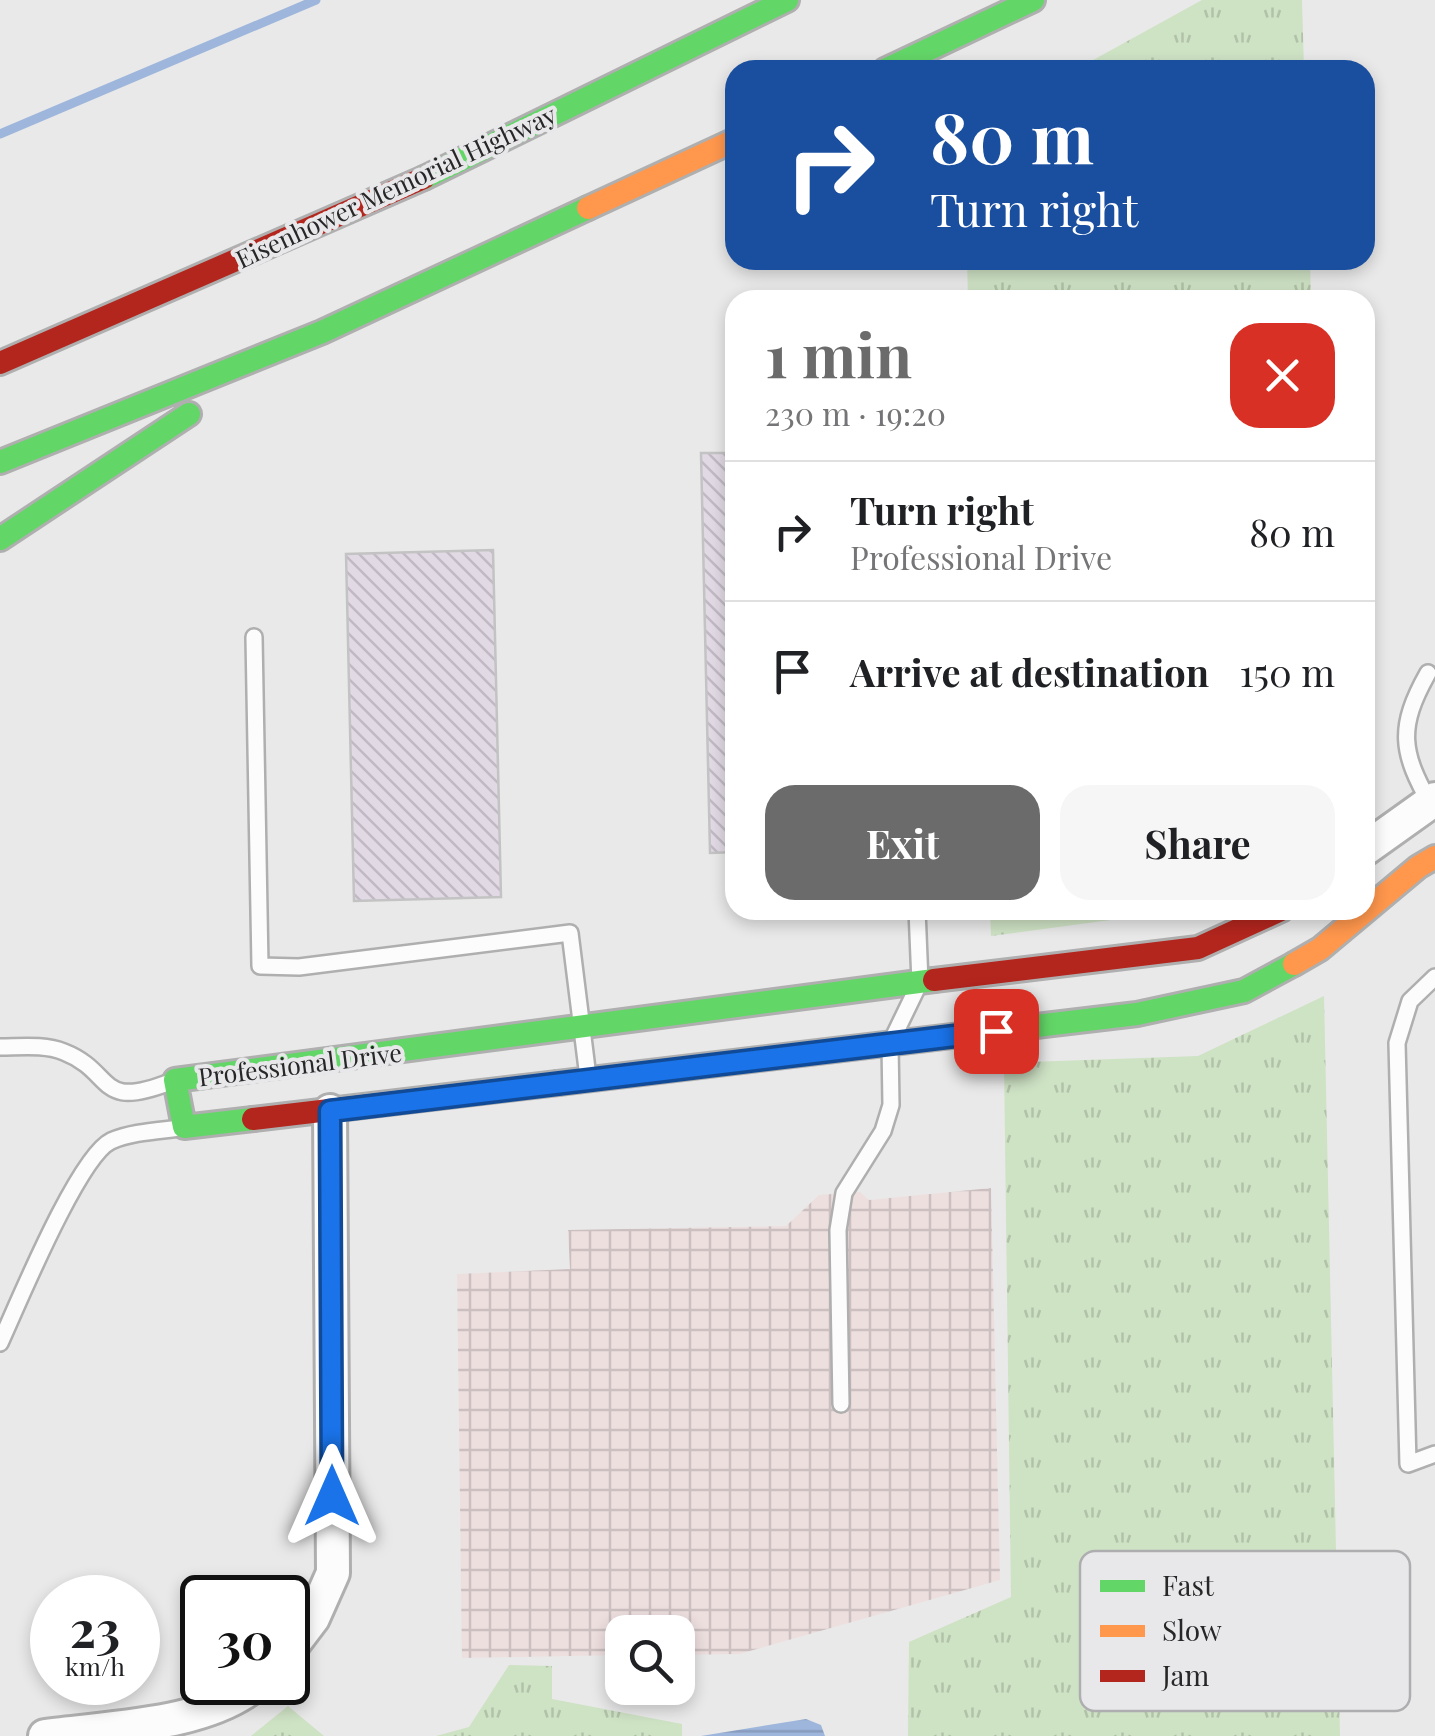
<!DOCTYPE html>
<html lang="en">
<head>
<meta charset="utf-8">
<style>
	:root { --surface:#fff; --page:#f6f6f6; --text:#202124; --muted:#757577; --line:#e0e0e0; --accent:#6b6b6c }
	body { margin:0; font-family:"Playfair Display",serif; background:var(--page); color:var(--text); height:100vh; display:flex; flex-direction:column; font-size:38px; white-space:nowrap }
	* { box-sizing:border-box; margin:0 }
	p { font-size:32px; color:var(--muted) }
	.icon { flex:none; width:55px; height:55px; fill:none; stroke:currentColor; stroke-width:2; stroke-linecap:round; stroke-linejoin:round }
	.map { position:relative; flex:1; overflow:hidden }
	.drawer { position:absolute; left:725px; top:290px; width:650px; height:630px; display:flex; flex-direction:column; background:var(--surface); border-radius:30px; box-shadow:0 5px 15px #0003 }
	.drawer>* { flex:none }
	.hud { position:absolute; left:725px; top:60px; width:650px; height:210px; border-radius:30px; box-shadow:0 5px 15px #0003; background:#1a4fa0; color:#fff; overflow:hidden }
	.tools { position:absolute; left:605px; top:1615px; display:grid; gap:20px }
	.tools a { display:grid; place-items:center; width:90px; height:90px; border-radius:20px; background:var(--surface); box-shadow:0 5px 15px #0003; font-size:50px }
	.speed { position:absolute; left:30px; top:1575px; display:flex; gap:20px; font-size:50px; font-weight:700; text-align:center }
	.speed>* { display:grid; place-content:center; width:130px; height:130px; border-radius:50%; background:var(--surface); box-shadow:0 5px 15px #0003; line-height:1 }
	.speed small { font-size:25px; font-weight:400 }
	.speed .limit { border:5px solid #111; border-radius:15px; background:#fff; color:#111 }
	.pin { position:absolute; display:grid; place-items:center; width:85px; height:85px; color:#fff; margin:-42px; border-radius:20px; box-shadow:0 5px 15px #0006 }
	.me { position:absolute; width:110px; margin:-55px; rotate:0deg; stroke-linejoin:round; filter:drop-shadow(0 0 8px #0008) }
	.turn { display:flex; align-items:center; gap:35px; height:210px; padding:0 40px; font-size:45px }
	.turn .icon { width:130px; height:130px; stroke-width:2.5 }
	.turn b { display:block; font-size:70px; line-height:85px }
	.round { display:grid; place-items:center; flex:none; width:105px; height:105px; border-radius:30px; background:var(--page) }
	.head { display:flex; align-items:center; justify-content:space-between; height:170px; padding:0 40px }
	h1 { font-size:60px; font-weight:700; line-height:75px; color:var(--accent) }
	.button { display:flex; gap:20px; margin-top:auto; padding:20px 40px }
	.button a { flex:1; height:115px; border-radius:30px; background:var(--accent); color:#fff; font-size:40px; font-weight:700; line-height:115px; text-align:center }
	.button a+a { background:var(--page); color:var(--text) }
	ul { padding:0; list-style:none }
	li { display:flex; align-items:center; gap:30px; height:140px; padding:0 40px; border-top:2px solid var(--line) }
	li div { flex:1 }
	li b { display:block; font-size:38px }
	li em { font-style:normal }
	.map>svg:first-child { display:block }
</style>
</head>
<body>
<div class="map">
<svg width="1435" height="1736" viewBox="0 0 1435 1736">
	<defs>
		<pattern id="industrial-grid" width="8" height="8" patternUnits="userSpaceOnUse" patternTransform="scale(2.5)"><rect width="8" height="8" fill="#eedfdf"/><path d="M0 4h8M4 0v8" fill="none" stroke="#ccbfbf"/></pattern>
		<pattern id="grass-tufts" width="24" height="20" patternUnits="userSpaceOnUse" patternTransform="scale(2.5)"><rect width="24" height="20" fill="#cee2c4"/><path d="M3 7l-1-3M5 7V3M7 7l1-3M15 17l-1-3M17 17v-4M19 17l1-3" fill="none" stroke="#b1c2a8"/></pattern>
		<pattern id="water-rules" width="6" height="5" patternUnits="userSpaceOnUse" patternTransform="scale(2.5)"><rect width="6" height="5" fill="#9eb6dc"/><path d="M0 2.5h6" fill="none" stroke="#889cbd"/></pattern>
		<pattern id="building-back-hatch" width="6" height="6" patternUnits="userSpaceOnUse" patternTransform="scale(2.5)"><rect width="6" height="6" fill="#e1d9e4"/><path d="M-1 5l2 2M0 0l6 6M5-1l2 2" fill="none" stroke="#c1bac4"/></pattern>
	</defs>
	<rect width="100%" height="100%" fill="#e9e9e9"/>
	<path fill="url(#industrial-grid)" d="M991,1188L1000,1580L739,1654L678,1655V1632H622V1655L462,1658L457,1274L570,1269L568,1230L786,1226L819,1195L860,1192L869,1200Z"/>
	<path fill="url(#grass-tufts)" d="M1202,0H1302L1304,70H1075Z
		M967,260H1310L1311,300H968Z
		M990,910H1166L1155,914L991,936Z
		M1324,996L1340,1736H908L909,1642L1011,1597L1004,1063L1198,1056Z
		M509,1665L552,1666V1699L682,1724V1736H436L469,1727Z
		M288,1706L324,1736H251Z"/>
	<path fill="url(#water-rules)" d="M806,1719L821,1725L825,1736H701Z"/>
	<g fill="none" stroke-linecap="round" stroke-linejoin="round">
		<path stroke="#9eb6dc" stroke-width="9" d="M0,134L316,0"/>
	</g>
	<path fill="url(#building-back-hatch)" stroke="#c3c3c4" stroke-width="2.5" d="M701,453H735V852L710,853Z
		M493,550L501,897L354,901L346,554Z"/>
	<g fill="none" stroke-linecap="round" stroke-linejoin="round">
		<g stroke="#afafaf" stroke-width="20">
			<path id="lane" d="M254,637L260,966L299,967L570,933L588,1077
				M1428,673C1397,728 1401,752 1431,805
				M1435,977L1410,1001L1397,1043L1408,1464L1435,1454
				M0,1047C21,1047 44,1044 64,1052C115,1072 96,1111 170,1082
				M0,1343C18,1304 78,1157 111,1141C132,1132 157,1131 180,1128
				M841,1404L838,1230L844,1193L883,1131L891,1105L890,1044L920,982L917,910"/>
		</g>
		<g stroke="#afafaf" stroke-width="38">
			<path id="street" d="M1365,849L1435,799
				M288,1651L313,1618L333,1573L330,1111
				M45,1736C110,1727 208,1726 258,1682"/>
		</g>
		<g stroke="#afafaf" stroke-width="28">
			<path id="fast" d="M885,70L1033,0
				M424,178L787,0
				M0,462L322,332L588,208
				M0,539L189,414
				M558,1083L1137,1014L1244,991L1294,964
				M253,1119L184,1127L175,1080L934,980"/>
		</g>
		<g stroke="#afafaf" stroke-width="28">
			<path id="slow" d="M588,208L735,140
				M1294,964L1320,949L1418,867L1435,857"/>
		</g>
		<g stroke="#afafaf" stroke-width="28">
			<path id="jam" d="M0,363L424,178
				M934,980L1198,948L1281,910
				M253,1119L558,1083"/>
		</g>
		<use href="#lane" stroke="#fcfcfc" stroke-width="15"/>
		<use href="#street" stroke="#fcfcfc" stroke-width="32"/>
		<use href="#fast" stroke="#63d668" stroke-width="22"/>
		<use href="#slow" stroke="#ff974d" stroke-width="22"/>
		<use href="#jam" stroke="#b3261e" stroke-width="22"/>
	</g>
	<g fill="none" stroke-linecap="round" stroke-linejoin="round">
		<g stroke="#114b97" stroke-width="25">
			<path id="route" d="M332,1496L330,1111L996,1031"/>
		</g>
		<use href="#route" stroke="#1a73e8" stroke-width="18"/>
	</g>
	<g text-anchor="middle" stroke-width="8" stroke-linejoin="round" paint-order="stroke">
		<g font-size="25" fill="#272728" stroke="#e8e8ea">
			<text transform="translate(396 187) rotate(-25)" y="9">Eisenhower Memorial Highway</text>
			<text transform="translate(300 1065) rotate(-7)" y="9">Professional Drive</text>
		</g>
	</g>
	<rect x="1080" y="1551" width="330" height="160" rx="15" fill="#e8e8ea" stroke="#aeaeb0" stroke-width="2.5"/>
	<rect x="1100" y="1580" width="45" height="12" fill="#63d668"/>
	<rect x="1100" y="1625" width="45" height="12" fill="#ff974d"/>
	<rect x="1100" y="1670" width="45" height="12" fill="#b3261e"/>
	<g font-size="28" fill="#272728">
		<text x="1162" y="1596">Fast</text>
		<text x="1162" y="1641">Slow</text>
		<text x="1162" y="1686">Jam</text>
	</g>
</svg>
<div class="tools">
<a><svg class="icon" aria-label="search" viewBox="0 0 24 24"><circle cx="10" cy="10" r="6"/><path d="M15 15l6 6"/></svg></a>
</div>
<div class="speed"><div>23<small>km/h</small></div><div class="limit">30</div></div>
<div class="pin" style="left:996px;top:1031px;background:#d93025"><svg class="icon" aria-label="arrive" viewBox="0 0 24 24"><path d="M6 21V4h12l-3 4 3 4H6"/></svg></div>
<svg class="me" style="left:332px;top:1496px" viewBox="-20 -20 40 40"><path d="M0-17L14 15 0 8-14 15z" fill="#1a73e8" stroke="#fff" stroke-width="4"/></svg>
<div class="hud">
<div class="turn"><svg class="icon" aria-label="right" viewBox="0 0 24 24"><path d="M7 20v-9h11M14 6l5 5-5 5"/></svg><div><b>80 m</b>Turn right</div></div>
</div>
<section class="drawer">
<div class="head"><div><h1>1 min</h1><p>230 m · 19:20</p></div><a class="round" style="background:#d93025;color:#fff"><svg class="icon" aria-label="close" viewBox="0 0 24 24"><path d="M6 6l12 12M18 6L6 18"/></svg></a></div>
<ul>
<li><svg class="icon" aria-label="right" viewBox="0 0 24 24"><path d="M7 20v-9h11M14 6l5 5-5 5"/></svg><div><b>Turn right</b><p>Professional Drive</p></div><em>80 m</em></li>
<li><svg class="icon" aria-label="arrive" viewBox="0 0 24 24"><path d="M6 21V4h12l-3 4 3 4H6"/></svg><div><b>Arrive at destination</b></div><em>150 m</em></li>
</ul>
<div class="button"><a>Exit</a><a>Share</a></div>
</section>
</div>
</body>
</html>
